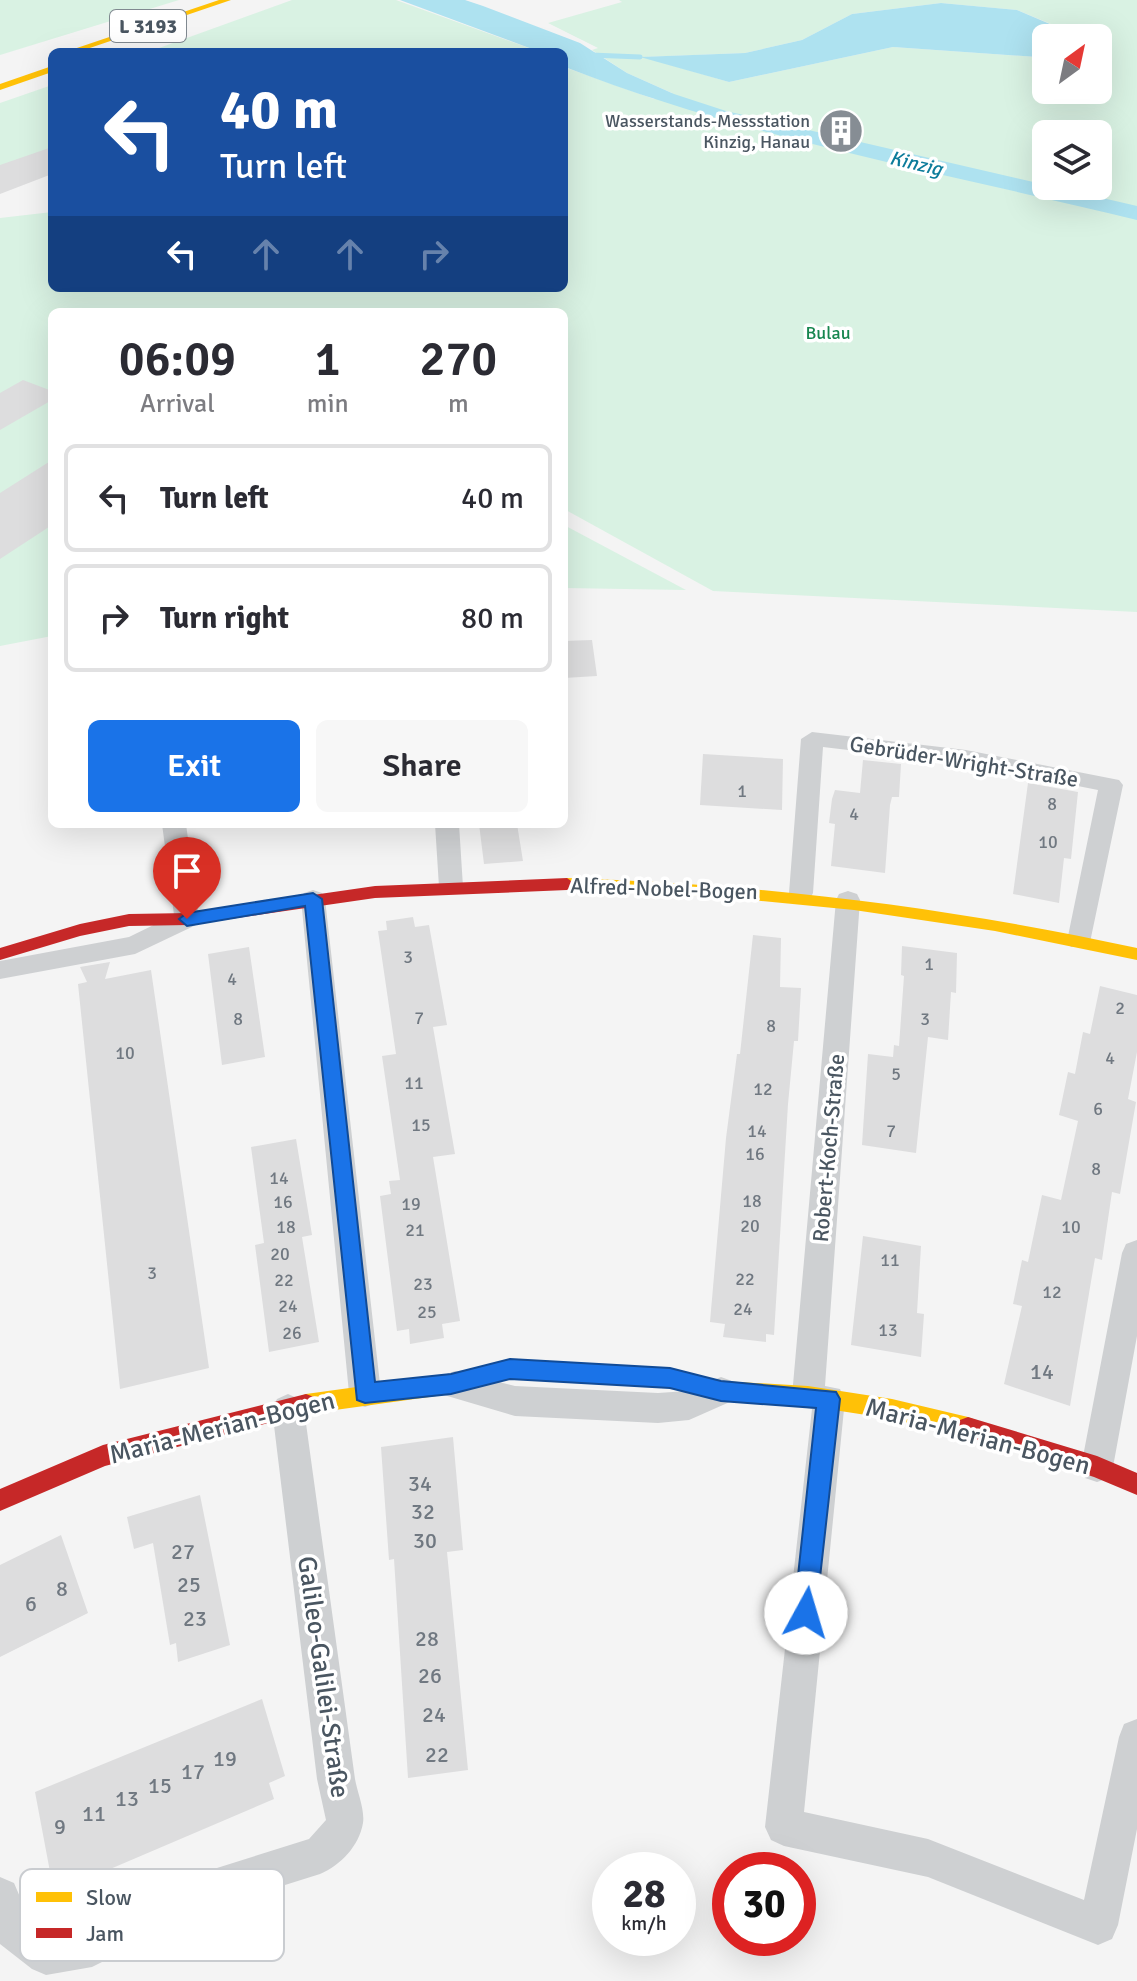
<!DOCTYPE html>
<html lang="en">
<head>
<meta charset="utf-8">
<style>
	:root { --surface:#fff; --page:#f7f7f7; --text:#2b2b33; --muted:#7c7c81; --line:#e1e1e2; --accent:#1a73e8 }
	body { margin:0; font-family:Signika,sans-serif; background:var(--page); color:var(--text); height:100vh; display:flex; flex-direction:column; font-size:30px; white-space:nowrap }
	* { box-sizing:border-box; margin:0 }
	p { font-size:26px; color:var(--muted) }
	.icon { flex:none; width:44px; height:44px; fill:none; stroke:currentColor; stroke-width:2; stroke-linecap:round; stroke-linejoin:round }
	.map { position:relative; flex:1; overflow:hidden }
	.details { position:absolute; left:48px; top:308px; width:520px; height:520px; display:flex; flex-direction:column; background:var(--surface); border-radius:12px; box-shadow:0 8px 32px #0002 }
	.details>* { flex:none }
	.banner { position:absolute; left:48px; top:48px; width:520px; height:244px; border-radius:12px; box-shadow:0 8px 32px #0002; background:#1a4fa0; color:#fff; overflow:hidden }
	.needle { width:52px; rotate:33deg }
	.fabs { position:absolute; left:1032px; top:24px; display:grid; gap:16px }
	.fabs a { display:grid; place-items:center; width:80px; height:80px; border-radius:12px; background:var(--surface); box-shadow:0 8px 32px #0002; font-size:40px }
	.speed { position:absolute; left:592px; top:1852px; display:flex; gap:16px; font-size:40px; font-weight:700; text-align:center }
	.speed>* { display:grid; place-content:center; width:104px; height:104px; border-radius:50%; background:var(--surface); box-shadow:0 8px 32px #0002; line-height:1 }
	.speed small { font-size:20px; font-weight:400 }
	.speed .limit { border:12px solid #d22; background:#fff; color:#111 }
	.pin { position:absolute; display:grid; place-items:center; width:68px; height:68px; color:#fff; margin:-82px -34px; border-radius:50% 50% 50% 0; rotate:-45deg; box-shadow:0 0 8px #0007 }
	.pin .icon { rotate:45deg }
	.me { position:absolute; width:88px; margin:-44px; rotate:6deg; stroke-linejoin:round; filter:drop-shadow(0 0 6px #0008) }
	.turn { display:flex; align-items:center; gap:28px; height:168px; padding:0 40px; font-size:36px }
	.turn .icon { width:104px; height:104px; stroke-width:2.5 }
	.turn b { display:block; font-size:56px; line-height:68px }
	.lanes { display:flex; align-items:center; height:76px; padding:0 40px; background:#0003; justify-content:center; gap:40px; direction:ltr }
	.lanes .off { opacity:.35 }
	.eta { display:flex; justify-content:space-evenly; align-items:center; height:136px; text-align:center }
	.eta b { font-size:48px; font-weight:600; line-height:56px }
	.cta { display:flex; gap:16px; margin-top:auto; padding:16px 40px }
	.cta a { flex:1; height:92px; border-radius:12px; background:var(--accent); color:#fff; font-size:32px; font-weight:600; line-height:92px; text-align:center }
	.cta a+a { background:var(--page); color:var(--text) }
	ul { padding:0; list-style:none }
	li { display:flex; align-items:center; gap:24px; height:108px; margin:0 16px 12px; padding:0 24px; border:4px solid var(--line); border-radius:12px }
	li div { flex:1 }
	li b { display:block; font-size:30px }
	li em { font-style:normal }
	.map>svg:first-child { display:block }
</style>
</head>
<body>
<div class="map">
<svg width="1137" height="1981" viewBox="0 0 1137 1981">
	<rect width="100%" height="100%" fill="#f4f4f4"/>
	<path fill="#d9f2e3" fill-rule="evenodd" d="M0,0H179L0,55Z
		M292,0H396L540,52H148Z
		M619,0H1137V612L713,591L564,509V312H52V636L0,646V218L52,212V288H564V67L654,99L672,93L627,73L592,50L598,48L548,23L622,2ZM941,3L1017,10L1063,29L1056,38H1098V90H1046V48L1037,57L893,47L729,82L643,57L745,53L802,40L852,14ZM1046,134H1098V186H1046Z
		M52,85V158L0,178V103Z
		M564,525L686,590L564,588Z"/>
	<path fill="#aee2f0" d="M400,0H465L483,6L580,43L627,73L674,94L726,111L1137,206V220C946,173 749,139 565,67L564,52H540Z
		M941,3L1017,10L1064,30L1056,38H1046V48L1037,57L893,47L729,82L640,57L745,53L802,40L852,14Z"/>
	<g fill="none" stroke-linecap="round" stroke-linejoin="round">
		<path stroke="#aee2f0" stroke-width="5" d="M591,55L640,57"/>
	</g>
	<path fill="#ddddde" d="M52,147V174L0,194V165Z
		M23,380L52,391V400L0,430V393Z
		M52,460V525L0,559V493Z
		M592,640L597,676L564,678V641Z
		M703,754L783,759L782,810L700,805Z
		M863,760L901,764L899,797H892L890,805L885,873L831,866L835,824L829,823L832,799L835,790L860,793Z
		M1028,783L1078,792L1071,859L1064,858L1059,903L1013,894Z
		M479,824H517L523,861L484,864Z
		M413,917L415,927L429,925L447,1025L433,1027L455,1154L433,1157L460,1321L442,1324L444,1338L410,1344L409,1329L397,1331L380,1196L391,1194L389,1181L400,1180L382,1056L396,1054L378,931L387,930L386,921Z
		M753,935L781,938L780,987L801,988L798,1041H794L788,1104L774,1335L766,1334V1342L723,1337L725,1324L710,1322L726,1138L737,1054H740Z
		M902,946L957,953L956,993L951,992L948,1040L928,1037L916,1153L862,1145L868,1054L893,1057L894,1045L899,1046L904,976L901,975Z
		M249,947L265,1057L222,1065L208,954Z
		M110,962L105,979L151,970L209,1368L120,1389L78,984L87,982L80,967Z
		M1100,986L1137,995V1052L1128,1099L1136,1102L1120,1194L1112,1192L1102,1260L1095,1258L1070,1406L1004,1384L1022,1306L1013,1304L1022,1260L1028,1262L1042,1195L1061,1200L1078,1121L1059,1115L1068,1072L1075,1074L1083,1032L1090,1034Z
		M296,1139L312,1235L302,1237L319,1342L269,1352L255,1245L264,1243L251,1147Z
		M863,1236L921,1246L917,1313L924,1314L921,1357L851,1345Z
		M453,1437L463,1550L447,1552L468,1770L408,1778L394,1559L389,1560L381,1447Z
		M200,1495L230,1645L178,1662L176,1643L170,1645L153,1543L134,1549L127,1517Z
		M61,1535L88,1613L0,1657V1565Z
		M262,1699L285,1776L269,1783L274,1799L54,1893L35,1792Z"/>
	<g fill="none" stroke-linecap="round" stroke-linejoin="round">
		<path fill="#ced0d2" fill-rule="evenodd" d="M812,732L966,750L1119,780L1123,785L1089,947H1071L1067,941L1098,790L966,764L823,747L813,893L810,899H792L789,893L801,739Z
			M162,824H186L199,919L196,925L135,954L0,979V961L129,937L174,915Z
			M435,824H459L463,887L460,893H442L439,887Z
			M313,890L322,893L325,899L381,1393L376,1403L365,1407L354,1403L349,1393L301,899L304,893Z
			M848,891L857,894L860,900L825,1386L840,1389L845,1399L804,1812L928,1839L1084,1900L1119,1737L1124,1724L1137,1719V1829L1118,1925L1112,1939L1098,1945L928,1877L784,1846L771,1840L765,1827L812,1409L797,1406L792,1396L836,900L839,894Z
			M1137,1240V1336L1113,1467L1109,1478L1097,1482L1085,1478L1081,1467L1122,1253L1126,1244Z
			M455,1371L515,1386L658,1393L687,1391L721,1377L732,1381L737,1391L732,1401L689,1420L658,1423L515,1416L444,1395L439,1385L444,1375Z
			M288,1394L299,1399L304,1409L355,1779C357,1791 365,1810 363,1823C359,1846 341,1865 320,1874L208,1909L92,1967L46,1975L32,1969L0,1944V1877L14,1883L29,1918L51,1934L88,1928L201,1873L309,1839L326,1820L317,1779L272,1409L277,1399Z"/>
		<path fill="#ffc107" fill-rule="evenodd" d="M219,0H231L78,52H65Z
			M52,66V72L0,90V84Z
			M567,878C760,884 948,907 1137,948V960L995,931L854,910L711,896L561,888L559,884Z
			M510,1359L670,1368L721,1381L808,1386L892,1399L968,1417L976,1420L979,1427L976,1434L968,1437L892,1419L808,1406L721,1401L670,1388L510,1379L451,1394L306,1414L298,1411L295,1404L298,1397L306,1394L451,1374Z"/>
		<path fill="#c62828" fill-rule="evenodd" d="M567,878L575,884L567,890L375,898L189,925L129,926L80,936L0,960V948L80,924L129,914L189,913L375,886Z
			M306,1394L314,1397L317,1404L314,1411L105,1466L0,1511V1489L103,1445Z
			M968,1417L1097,1456L1137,1473V1495L1094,1477L960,1434L957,1427L960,1420Z"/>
	</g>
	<path fill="#1a73e8" stroke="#114b97" stroke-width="2" d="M313,893L322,899L375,1382L451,1374L510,1359L670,1368L721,1381L836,1392L840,1399L815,1622L806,1625L798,1622L794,1613L816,1408L721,1401L670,1388L510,1379L451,1394L365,1403L357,1400L305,906L187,926L179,919L187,913Z"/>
	<defs>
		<g id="building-disc" transform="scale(2.3)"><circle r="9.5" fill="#868d94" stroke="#fff"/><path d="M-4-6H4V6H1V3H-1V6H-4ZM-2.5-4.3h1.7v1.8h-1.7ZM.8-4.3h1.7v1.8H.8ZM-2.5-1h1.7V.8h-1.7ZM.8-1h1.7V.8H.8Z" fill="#fff"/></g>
	</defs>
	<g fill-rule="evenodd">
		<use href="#building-disc" x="841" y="131"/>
	</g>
	<g text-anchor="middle" stroke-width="7" stroke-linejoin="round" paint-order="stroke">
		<g font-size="18" fill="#4a5661" stroke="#fff" text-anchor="end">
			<text x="810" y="127">Wasserstands-Messstation<tspan x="810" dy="21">Kinzig, Hanau</tspan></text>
		</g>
		<g font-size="18" fill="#17864f" stroke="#fff">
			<text x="828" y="339">Bulau</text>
		</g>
		<g font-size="18" fill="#707881">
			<text x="742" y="797">1</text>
			<text x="1052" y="810">8</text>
			<text x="854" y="820">4</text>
			<text x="1048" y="848">10</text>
			<text x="408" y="963">3</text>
			<text x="929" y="970">1</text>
			<text x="232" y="985">4</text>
			<text x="1120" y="1014">2</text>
			<text x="419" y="1024">7</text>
			<text x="238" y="1025">8</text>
			<text x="925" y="1025">3</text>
			<text x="771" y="1032">8</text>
			<text x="125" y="1059">10</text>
			<text x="1110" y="1064">4</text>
			<text x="896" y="1080">5</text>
			<text x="414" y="1089">11</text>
			<text x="763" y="1095">12</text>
			<text x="1098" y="1115">6</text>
			<text x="421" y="1131">15</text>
			<text x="757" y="1137">14</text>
			<text x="891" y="1137">7</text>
			<text x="755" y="1160">16</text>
			<text x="1096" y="1175">8</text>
			<text x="279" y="1184">14</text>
			<text x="752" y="1207">18</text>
			<text x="283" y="1208">16</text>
			<text x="411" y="1210">19</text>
			<text x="750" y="1232">20</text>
			<text x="286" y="1233">18</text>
			<text x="1071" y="1233">10</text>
			<text x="415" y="1236">21</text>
			<text x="280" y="1260">20</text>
			<text x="890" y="1266">11</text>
			<text x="152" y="1279">3</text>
			<text x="745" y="1285">22</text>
			<text x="284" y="1286">22</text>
			<text x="423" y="1290">23</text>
			<text x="1052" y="1298">12</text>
			<text x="288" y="1312">24</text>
			<text x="743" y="1315">24</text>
			<text x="427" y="1318">25</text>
			<text x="888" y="1336">13</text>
			<text x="292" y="1339">26</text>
		</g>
		<rect fill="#fff" stroke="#808990" stroke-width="2" x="110" y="10" width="76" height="32" rx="6"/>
		<g font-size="20" font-weight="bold" fill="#4a5661">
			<text x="148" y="33">L 3193</text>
		</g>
		<g font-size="20" font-style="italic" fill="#0c7c9b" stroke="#fff">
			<text transform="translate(916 163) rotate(13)" y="7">Kinzig</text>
		</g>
		<g font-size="22" fill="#4a5661" stroke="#fff">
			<text transform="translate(964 761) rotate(9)" y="8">Gebrüder-Wright-Straße</text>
			<text transform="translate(664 888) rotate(2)" y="8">Alfred-Nobel-Bogen</text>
			<text transform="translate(828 1148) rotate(-85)" y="8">Robert-Koch-Straße</text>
		</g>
		<g font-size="22" fill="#707881">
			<text x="1042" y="1379">14</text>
			<text x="420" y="1491">34</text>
			<text x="423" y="1519">32</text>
			<text x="425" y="1548">30</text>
			<text x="183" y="1559">27</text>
			<text x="189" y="1592">25</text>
			<text x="62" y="1596">8</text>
			<text x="31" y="1611">6</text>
			<text x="195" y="1626">23</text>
			<text x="427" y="1646">28</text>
			<text x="430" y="1683">26</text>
			<text x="434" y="1722">24</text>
			<text x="437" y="1762">22</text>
			<text x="225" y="1766">19</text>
			<text x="193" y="1779">17</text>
			<text x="160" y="1793">15</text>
			<text x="127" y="1806">13</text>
			<text x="94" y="1821">11</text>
			<text x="60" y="1834">9</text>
		</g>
		<g font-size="26" fill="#4a5661" stroke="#fff">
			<text transform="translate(222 1427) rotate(-14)" y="9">Maria-Merian-Bogen</text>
			<text transform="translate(978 1436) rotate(15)" y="9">Maria-Merian-Bogen</text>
			<text transform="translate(324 1677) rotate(82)" y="9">Galileo-Galilei-Straße</text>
		</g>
	</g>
	<rect x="20" y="1869" width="264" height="92" rx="12" fill="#fff" stroke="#c9ccd0" stroke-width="2"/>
	<rect x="36" y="1892" width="36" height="10" fill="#ffc107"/>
	<rect x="36" y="1928" width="36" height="10" fill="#c62828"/>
	<g font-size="22" fill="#4a5661">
		<text x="86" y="1905">Slow</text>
		<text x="86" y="1941">Jam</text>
	</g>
</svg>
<div class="fabs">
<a><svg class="needle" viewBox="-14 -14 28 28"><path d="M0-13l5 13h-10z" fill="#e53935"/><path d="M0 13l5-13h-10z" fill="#7c7c81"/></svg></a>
<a><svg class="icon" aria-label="layers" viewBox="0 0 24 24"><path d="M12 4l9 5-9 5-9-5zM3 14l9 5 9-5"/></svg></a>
</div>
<div class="speed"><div>28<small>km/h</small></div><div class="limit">30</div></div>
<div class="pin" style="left:187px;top:919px;background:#d93025"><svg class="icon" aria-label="arrive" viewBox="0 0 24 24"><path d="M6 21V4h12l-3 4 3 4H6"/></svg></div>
<svg class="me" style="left:806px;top:1613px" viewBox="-20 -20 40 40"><circle r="19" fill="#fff"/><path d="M0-13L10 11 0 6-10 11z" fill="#1a73e8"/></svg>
<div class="banner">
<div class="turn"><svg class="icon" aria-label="left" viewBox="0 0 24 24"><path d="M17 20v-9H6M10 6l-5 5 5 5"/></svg><div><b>40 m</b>Turn left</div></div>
<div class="lanes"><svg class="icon" aria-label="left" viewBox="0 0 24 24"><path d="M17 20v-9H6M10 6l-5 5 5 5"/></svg><svg class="icon off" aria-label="ahead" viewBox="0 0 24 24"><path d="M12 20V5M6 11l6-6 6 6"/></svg><svg class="icon off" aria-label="ahead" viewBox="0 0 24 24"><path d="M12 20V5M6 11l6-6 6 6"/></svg><svg class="icon off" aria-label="right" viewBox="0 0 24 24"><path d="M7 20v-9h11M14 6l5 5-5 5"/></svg></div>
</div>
<section class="details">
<div class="eta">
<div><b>06:09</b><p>Arrival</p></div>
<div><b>1</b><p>min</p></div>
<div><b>270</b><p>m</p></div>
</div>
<ul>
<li><svg class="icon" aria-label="left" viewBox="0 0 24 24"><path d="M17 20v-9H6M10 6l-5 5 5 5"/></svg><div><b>Turn left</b></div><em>40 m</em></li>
<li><svg class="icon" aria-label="right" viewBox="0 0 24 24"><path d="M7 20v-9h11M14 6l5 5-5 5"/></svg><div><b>Turn right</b></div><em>80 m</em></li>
</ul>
<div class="cta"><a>Exit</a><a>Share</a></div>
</section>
</div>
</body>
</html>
